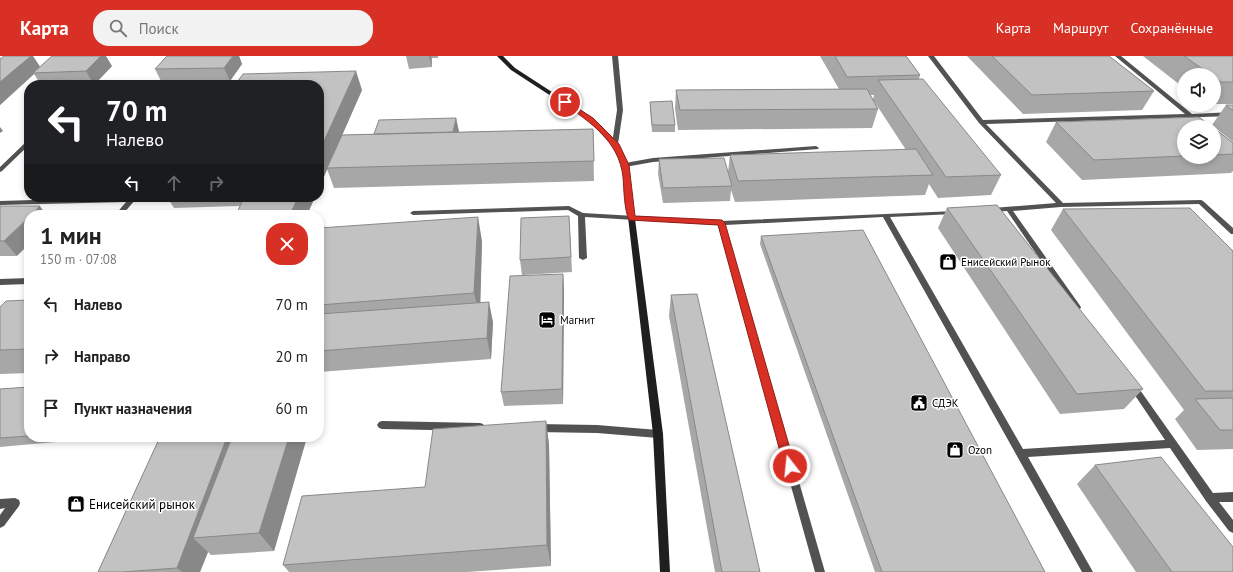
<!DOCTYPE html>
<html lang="ru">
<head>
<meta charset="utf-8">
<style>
	:root { --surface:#fff; --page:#f2f2f2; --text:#222; --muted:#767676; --accent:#d93025 }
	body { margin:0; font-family:"PT Sans",sans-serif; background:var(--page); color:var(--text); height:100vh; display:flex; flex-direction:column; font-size:15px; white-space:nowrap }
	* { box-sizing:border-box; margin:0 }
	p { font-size:13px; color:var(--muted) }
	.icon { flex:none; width:22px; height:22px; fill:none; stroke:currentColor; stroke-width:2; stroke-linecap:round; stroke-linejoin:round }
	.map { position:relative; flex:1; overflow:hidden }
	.panel { position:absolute; left:24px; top:154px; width:300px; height:232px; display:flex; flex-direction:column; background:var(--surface); border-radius:16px; box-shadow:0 2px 6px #0003 }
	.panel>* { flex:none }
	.hud { position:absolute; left:24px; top:24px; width:300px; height:122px; border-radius:16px; box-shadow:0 2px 6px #0003; background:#202124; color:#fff; overflow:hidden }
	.tools { position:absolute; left:1177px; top:12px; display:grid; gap:8px }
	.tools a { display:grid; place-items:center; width:44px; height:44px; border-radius:50%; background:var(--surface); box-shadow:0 2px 6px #0003; font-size:20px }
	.pin { position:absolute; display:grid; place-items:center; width:34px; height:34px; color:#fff; margin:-17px; border:2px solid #fff; border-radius:50%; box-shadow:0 1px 4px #0007 }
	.me { position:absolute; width:44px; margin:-22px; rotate:344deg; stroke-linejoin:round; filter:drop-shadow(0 0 3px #0008) }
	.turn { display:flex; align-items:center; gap:14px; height:84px; padding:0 16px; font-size:18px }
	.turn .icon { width:52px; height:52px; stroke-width:2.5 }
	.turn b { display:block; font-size:28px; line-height:34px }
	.lanes { display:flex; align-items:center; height:38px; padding:0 16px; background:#0003; justify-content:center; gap:20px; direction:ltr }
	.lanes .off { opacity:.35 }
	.round { display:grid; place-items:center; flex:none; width:42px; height:42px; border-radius:16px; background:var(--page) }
	.summary { display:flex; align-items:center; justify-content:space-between; height:68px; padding:0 16px }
	h1 { font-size:24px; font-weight:600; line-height:30px }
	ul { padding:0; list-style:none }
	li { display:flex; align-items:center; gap:12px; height:52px; padding:0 16px }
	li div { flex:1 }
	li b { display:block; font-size:15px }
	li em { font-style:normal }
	header { display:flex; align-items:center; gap:24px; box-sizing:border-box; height:56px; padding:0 20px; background:var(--accent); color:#fff }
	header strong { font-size:19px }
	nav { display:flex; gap:22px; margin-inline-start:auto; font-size:14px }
	.search { width:280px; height:36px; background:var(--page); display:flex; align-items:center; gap:10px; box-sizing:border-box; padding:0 14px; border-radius:16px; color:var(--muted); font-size:15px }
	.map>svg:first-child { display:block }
</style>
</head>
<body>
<header>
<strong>Карта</strong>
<div class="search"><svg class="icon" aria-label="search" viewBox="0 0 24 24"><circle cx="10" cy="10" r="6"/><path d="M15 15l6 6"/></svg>Поиск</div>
<nav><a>Карта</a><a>Маршрут</a><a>Сохранённые</a></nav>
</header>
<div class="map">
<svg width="1233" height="516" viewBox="0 0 1233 516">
	<rect width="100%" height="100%" fill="#fff"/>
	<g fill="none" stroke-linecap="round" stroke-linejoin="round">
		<path fill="#525252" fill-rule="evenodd" d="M612,0H618L623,54L618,88L615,90L612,88L617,54Z
			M928,0H934L983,64L1185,58L1115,0H1121L1192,58L1233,56V60L986,68L1063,147L1201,144L1203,145L1233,172V178H1231L1199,148L1061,151L1013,155L1081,251L1080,253H1074L1007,155L992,156L989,154L992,152L1056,147L979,67Z
			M29,84V89L2,115L0,116V111L27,85Z
			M816,90L819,92L818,93L653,106L625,111L622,109L625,107L653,102Z
			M131,141L137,142L122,159H115L126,146L0,149V145Z
			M569,150L583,157L721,165L956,155V157L954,158L890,161L1023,393L1165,384L1128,329L1129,327L1132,326L1135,327L1213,437L1233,436V446H1219L1233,464V477L1229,475L1206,445L1170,392L1028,401L1093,516H1082L883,161L725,169L825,516H815L718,169L585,161L587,202L583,204L579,202L578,160L568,154L413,159L410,157L413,155Z
			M29,222V228L0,229V223Z
			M382,365L480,367L483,368L485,371L483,374L480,375L382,373L379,372L377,369L379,366Z
			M537,368L597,369L658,374L661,375L663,378L661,381L658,382L597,377L537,376L534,375L532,372L534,369Z
			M15,442L19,444L20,447L19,450L4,470L0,472V459L5,452L0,453V443Z"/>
		<path fill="#1f1f1f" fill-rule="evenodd" d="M497,0H503L515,12L592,62L617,87L628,109L663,378L670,516H660L653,378L622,109L612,89L588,64L511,14Z"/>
	</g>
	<path fill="#a7a7a7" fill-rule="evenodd" d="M167,0H239L242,8L230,25L162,27L155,13Z
		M406,0H438V2H432V11L409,13Z
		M820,0H906L920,19L919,23L1001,119L991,139L938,142L929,128L925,139L735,146L731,134L730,145L663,147L658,118L659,103L728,116L730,99L906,94L874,45L878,53L872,72L678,74L675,53L676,34L839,33ZM870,39H874L873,43Z
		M967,0H1109L1154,35L1142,54L1023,58Z
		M1143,0H1233V48H1214V19H1184V32Z
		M0,3L40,11L112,10L94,29H41L34,18L0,49Z
		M319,29L362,34L342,79L374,78L456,62L459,76L593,73L594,125L334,132L327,113L319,132Z
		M650,46L675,69V76H652L650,53Z
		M1226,49H1233V86L1212,69Z
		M1056,66L1184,71V101H1214V72L1233,87V115L1231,117L1082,124L1046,86Z
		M167,141H315L307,159L239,150L174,152Z
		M0,150L17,200H0Z
		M947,152L1143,333L1124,353L1060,358L938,172Z
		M1063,153L1233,195V393L1197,394L1175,363L1184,354L1051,174Z
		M319,172L482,185L480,246L493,266L491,303L319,316Z
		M570,175L572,216L522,219L520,204Z
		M761,180L1045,516H875L760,188Z
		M563,218L564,234L563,348L504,350L501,336Z
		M671,239L760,516H715L669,260Z
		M29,244V317L0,318V251Z
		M29,331V381H111L0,391V333Z
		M546,365L549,389L551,510L467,516H289L283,509Z
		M160,381H307L274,495L211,499L208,496L200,516H98Z
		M1095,409L1233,516H1136L1077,428Z"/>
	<path fill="#888" d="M31,0H33L41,12L33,17L34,18L0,49V26Z
		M101,0H106L112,10L94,29L86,15Z
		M233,0H239L242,8L230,25L224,12Z
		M429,0H431L432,11Z
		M356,15L362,34L319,132V96Z
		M456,62L459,76L452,81Z
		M0,71L3,75L0,77Z
		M298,141H315L307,159H290Z
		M40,150L46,159H31Z
		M29,161V188L17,200L4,185Z
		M478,161L482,185L480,261L474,237Z
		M563,218L564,234L563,348L562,333Z
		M489,246L493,266L491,303L487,282Z
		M546,365L549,389L551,510L547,489Z
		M227,381H248L193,482L208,496L200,516H182L177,512Z
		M289,381H307L274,495L259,477Z"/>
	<path fill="#c2c2c2" stroke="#888" d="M4,0H31L0,26V3Z
		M52,0H101L86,15L33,17Z
		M167,0H233L224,12L155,13Z
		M835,0H906L920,19L847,21Z
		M992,0H1109L1154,35L1032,39Z
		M1184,0H1233V26H1221L1214,21V19H1211Z
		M356,15L319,96V29H235L243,18Z
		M923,23L1001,119L946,121L878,24Z
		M867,33L878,53L680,54L676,34Z
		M672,45L675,69H652L650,46Z
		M1226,49H1233V55Z
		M1199,61L1212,71H1184V100L1094,104L1056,66Z
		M456,62L453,76L374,78L379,64Z
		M1214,72L1233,87V98L1214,99Z
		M593,73L594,105L327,112L342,79Z
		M916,93L933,119L738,125L730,99Z
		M724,102L732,130L663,132L659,103Z
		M244,141H298L290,159H236Z
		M997,149L1143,333L1077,338L947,152Z
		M0,150H40L31,159H29V161L4,185H0Z
		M1190,152L1233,195V335H1205L1063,153Z
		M569,160L571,201L520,204L521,162Z
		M478,161L474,237L319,249V172Z
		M863,174L1045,516H882L761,180Z
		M563,218L562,333L501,336L510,220Z
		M697,238L760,516H722L671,239Z
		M29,244V293L0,294V251L6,245Z
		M489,246L487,282L319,295V258Z
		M29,331V380L0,382V333Z
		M1233,342V374H1220L1195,343Z
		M546,365L547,489L283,509L302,440L425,431L433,373Z
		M160,381H227L177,512L122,516H98Z
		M232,381H289L259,477L193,482Z
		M1161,401L1233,491V516H1172L1095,409Z"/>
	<path fill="#d93025" stroke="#8d1f18" d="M565,44L593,62L619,88L629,109L635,160L722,164L725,167L795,410L794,413L790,415L786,413L784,410L718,169L629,164C624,153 624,133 623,121C619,85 591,67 563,47L562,46Z"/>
	<defs>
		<g id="shop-square" transform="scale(0.9)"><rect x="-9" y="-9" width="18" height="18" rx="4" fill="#000" stroke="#fff"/><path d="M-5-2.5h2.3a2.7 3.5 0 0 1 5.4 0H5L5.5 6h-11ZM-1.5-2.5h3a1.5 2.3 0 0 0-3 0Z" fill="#fff"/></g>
		<g id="hotel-square" transform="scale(0.9)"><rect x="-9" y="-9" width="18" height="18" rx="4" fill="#000" stroke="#fff"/><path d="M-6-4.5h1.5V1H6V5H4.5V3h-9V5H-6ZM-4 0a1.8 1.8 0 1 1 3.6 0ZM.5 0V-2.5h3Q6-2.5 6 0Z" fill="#fff"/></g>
		<g id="civic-square" transform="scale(0.9)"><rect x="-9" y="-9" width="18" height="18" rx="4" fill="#000" stroke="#fff"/><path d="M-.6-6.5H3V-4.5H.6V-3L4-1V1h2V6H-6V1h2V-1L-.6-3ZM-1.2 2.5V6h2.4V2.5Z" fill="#fff"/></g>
	</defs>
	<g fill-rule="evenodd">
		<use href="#shop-square" x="948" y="206"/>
		<use href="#hotel-square" x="547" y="264"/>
		<use href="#civic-square" x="919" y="347"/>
		<use href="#shop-square" x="955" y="394"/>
		<use href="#shop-square" x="76" y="448"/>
	</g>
	<g text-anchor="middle" stroke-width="3" stroke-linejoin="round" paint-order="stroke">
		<g font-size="11" fill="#000" stroke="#fff" text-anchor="start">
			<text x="961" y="210">Енисейский Рынок</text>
			<text x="560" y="268">Магнит</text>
			<text x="932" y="351">СДЭК</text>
			<text x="968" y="398">Ozon</text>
		</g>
		<g font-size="13" fill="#000" stroke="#fff" text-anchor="start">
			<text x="89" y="453">Енисейский рынок</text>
		</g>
	</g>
</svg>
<div class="tools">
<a><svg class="icon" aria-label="sound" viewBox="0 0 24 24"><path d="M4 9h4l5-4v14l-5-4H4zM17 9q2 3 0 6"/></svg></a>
<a><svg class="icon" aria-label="layers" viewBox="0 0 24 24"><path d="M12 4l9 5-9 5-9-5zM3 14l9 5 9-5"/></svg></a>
</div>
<div class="pin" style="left:565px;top:46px;background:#d93025"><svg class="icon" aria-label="arrive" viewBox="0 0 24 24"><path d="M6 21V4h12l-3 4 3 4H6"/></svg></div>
<svg class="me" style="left:790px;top:410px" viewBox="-20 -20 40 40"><circle r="17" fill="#d93025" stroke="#fff" stroke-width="3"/><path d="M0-11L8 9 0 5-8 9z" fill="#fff"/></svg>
<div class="hud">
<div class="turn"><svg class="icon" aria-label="left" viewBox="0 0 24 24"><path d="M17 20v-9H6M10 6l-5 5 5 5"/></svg><div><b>70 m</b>Налево</div></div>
<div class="lanes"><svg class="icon" aria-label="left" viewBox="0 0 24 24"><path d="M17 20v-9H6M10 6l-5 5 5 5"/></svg><svg class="icon off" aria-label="ahead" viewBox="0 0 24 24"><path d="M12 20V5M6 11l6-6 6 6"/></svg><svg class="icon off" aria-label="right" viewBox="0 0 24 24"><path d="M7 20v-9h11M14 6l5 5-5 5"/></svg></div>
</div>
<section class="panel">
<div class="summary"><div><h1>1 мин</h1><p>150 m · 07:08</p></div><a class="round" style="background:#d93025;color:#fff"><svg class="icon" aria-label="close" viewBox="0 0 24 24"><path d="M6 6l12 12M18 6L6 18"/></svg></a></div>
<ul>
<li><svg class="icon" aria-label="left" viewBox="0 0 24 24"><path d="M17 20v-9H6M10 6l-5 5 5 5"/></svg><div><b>Налево</b></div><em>70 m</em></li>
<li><svg class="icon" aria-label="right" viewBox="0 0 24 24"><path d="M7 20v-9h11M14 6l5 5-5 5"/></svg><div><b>Направо</b></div><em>20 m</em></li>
<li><svg class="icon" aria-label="arrive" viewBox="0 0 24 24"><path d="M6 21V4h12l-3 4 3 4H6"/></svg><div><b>Пункт назначения</b></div><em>60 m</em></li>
</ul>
</section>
</div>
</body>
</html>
